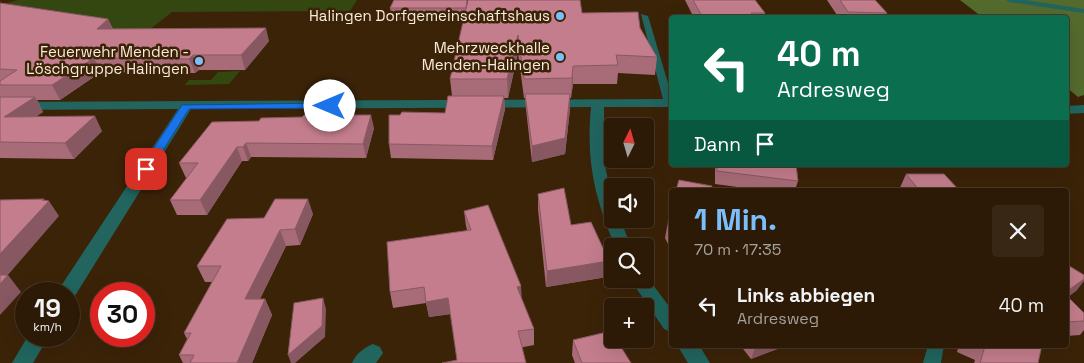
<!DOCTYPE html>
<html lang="de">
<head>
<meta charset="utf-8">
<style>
	:root { --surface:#2c1a06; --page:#382714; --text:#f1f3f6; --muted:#a6a19b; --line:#483828; --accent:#7bbef9 }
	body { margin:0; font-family:"Space Grotesk",sans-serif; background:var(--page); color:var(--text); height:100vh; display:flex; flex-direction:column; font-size:19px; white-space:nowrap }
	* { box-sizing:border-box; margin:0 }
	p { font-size:16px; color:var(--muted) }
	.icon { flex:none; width:28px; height:28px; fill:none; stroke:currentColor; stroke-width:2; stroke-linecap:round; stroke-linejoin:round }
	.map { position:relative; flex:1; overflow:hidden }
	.side { position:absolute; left:669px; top:188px; width:400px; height:160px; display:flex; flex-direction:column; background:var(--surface); border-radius:5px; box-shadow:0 5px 20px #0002,0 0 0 1px var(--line) }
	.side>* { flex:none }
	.banner { position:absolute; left:669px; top:15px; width:400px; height:152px; border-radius:5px; box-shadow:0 5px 20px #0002,0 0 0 1px var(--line); background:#0b6e4f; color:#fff; overflow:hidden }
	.needle { width:32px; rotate:5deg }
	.controls { position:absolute; left:604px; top:118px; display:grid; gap:10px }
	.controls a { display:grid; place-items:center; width:50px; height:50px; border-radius:5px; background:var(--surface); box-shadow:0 5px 20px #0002,0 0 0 1px var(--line); font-size:25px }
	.speed { position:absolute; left:15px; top:282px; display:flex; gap:10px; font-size:25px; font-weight:700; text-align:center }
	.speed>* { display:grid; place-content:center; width:65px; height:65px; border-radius:50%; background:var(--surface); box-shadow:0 5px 20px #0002,0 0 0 1px var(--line); line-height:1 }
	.speed small { font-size:12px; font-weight:400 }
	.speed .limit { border:8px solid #d22; background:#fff; color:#111 }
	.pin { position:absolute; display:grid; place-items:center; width:42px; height:42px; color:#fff; margin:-21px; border-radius:10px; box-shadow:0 2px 8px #0006 }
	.me { position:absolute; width:55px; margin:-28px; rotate:270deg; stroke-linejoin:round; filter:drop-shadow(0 0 4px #0008) }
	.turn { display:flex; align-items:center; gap:18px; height:105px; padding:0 25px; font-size:22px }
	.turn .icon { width:65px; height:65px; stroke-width:2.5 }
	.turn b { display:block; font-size:35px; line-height:42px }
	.then { display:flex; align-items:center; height:48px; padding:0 25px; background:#0003; gap:10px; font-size:19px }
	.round { display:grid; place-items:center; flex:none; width:52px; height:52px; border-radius:5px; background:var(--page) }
	.overview { display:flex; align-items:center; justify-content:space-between; height:85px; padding:0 25px }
	h1 { font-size:30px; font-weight:700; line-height:38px; color:var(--accent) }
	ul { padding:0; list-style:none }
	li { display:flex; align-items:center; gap:15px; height:65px; padding:0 25px }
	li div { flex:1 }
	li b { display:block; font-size:19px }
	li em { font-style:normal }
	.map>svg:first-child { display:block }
</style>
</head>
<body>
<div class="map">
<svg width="1084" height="363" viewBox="0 0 1084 363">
	<rect width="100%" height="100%" fill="#3b2308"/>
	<path fill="#354711" d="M18,0H357L350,11L172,12L144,34L95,30L0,5Z
		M240,71L229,84L185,85L189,80H211L218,72Z"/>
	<path fill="#556b2e" d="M960,0H1084V95L1078,97L1066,87V18L982,17Z"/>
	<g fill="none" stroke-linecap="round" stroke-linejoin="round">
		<path fill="#21655e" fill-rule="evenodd" d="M1005,0H1025L1084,9V13L1009,2Z
			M641,14L648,16L671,93V106L665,105L664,103Z
			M928,345H944L941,363H923Z"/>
		<path fill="#21655e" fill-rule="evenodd" d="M671,99V107H604V161L612,199V219H620L631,246H615C594,197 586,160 591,107L191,109L73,299L69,300V294H57L59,289L178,109L0,110V102Z
			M1084,105V113L1066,114V106Z
			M645,274L671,309V332L664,329L630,279H645Z
			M28,336H49L33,363H12Z
			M373,344L380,347L383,353L376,363H352C356,354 363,348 373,344Z
			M677,345H699L710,363H688Z"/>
	</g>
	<path fill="#a86c78" d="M394,0L582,13L640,28L657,57L655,75L618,73L617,84H573L571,98H570V109L565,154L532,162L526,109L525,98H524L518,53L508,98H504L505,109L493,160L391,158L389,144L400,115L445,113L452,96L450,79L464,19L392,20L390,8Z
		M685,0H755L765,13V18H694Z
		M827,0H875L887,13L885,18H839Z
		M0,3L108,19L113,29L269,41L245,70H199L195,73L101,72L60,100H37L43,112L36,116L102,131L74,159L0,158Z
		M212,122L374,128L366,158L251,157L248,161H242L207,215H177L170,200L187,178H186L179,163Z
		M715,165H796L798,181L795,190H760L715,184Z
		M906,174L959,190H899Z
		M538,194L571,225L607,277L546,287L538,209Z
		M671,209V250L665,238L668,222Z
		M464,211L521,299L534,329V345L457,360L451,314L429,317L426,303L393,308L390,292L467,230L466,226Z
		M313,214L300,245L286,246L260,299H265L272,315L252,363H183L179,355L187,339L184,333L212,282H205L197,266L264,218Z
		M1066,264L1077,290L1068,297L1084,313V330L1080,335L1066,336Z
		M573,340L631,363H575L572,355Z
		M740,345H788L751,359Z
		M959,345H1042L1038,363H974L975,360L957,352Z"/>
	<path fill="#885862" d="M108,19L114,32L97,29Z
		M266,28L269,41L245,70L241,55Z
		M518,35V53L508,98L507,79Z
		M193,55L199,70L195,73L189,59Z
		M94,58L101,72L60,100L52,85Z
		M573,66V84L571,98L572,78Z
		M570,94V109L565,154L532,162V146Z
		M504,96L505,109L493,160L492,146Z
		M35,97L43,112L14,132L4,117Z
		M371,115L374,128L366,158L363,144Z
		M95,116L102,131L74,159L65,143Z
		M246,143L251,157L248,161L243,147Z
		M237,147L242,161L207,215L200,200Z
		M44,199L47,203L49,201L59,216L0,284V254Z
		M308,199L313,214L300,245L295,229Z
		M280,230L286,246L252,315L245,299Z
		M609,261L607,277L546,287L547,271Z
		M8,275L21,292L0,315V284Z
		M1084,279V281L1077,290L1066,298V292Z
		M521,286L522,302L517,287Z
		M323,298L326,309L325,337L295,363H291L288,355Z
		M448,298L451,314L429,317L426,302Z
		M265,299L272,315L252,363H237Z
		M756,345H788L751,359Z"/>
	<path fill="#c37d8c" stroke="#885862" d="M394,0H467L466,8H390Z
		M468,0H580L582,13L638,12L640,28L657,57L616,55L618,65L573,66L572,78L524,79L518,35L507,79H450Z
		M693,0H755L765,13H751L754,18H703Z
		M840,0H875L887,13L848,12Z
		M0,3L108,19L97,29L266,28L241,55H193L189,59L94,58L52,85H0V81L17,70L0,69Z
		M525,94H570L565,138L532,146Z
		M448,96H504L492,146L389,144V115H400L402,112L445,113Z
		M0,97H35L4,117L95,116L65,143L0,142Z
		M304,115H371L363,144L246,143L243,147H237L200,200H170L198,163H179L212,122L259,121L261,118L302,117Z
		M717,165H796L798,181L717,171Z
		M906,174H944L959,190H919Z
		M679,180L712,186L711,190H676Z
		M564,188L571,225L591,222L609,261L547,271L538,194Z
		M44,199L42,200L49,201L0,254V200Z
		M275,199H308L295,229L280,230L245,299H265L237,363H190L194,355H179L191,333H184L221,266H197L227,219L264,218Z
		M488,205L521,286L517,287L534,329L518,331L526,363H442L457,360L448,298L426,302L424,287L390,292L387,242L471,230L464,211Z
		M671,209V229L668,222Z
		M1066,264L1084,275V279L1066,292Z
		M0,275H8L0,284Z
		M1066,295L1084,313V321L1066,322Z
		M323,298L322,326L288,355L294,303Z
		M611,331L612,334V339H616L631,363H582L573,340Z
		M983,345H1042L1038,363H980L985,346Z"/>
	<path fill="#1a73e8" stroke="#114b97" d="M330,103L333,104V108L189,109L150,171L146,172L140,169L182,105Z"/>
	<g fill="#7bbef9" stroke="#3b2308" stroke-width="2">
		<circle cx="560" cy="16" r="5"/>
		<circle cx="560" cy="57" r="5"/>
		<circle cx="199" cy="61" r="5"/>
	</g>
	<g text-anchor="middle" stroke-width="5" stroke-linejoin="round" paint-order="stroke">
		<g font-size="15" fill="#fbebdc" stroke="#3b2308" text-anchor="end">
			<text x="550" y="21">Halingen Dorfgemeinschaftshaus</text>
			<text x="550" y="53">Mehrzweckhalle<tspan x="550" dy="17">Menden-Halingen</tspan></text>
			<text x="189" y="57">Feuerwehr Menden -<tspan x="189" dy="17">Löschgruppe Halingen</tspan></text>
		</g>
	</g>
</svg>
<div class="controls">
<a><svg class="needle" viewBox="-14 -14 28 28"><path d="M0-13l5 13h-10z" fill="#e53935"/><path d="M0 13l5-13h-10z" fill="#a6a19b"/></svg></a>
<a><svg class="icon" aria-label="sound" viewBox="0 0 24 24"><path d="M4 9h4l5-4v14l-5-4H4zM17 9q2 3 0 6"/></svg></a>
<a><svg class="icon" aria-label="search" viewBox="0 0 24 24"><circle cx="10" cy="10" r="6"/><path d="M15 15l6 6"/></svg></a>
<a>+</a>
</div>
<div class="speed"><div>19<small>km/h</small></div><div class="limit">30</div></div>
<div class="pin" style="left:146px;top:169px;background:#d93025"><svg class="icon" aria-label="arrive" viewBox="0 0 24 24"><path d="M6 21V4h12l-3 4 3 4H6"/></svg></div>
<svg class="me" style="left:330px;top:106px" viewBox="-20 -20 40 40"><circle r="19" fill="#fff"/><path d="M0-13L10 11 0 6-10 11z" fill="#1a73e8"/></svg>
<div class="banner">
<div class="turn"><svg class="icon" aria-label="left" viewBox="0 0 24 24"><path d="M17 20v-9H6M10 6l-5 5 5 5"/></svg><div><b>40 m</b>Ardresweg</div></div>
<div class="then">Dann<svg class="icon" aria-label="arrive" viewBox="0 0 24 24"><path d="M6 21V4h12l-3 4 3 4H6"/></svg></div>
</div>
<section class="side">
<div class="overview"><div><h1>1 Min.</h1><p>70 m · 17:35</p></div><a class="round"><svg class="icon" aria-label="close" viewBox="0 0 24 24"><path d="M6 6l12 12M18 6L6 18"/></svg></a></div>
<ul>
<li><svg class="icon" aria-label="left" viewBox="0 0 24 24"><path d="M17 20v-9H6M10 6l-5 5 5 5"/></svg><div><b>Links abbiegen</b><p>Ardresweg</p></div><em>40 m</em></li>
</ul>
</section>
</div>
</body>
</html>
